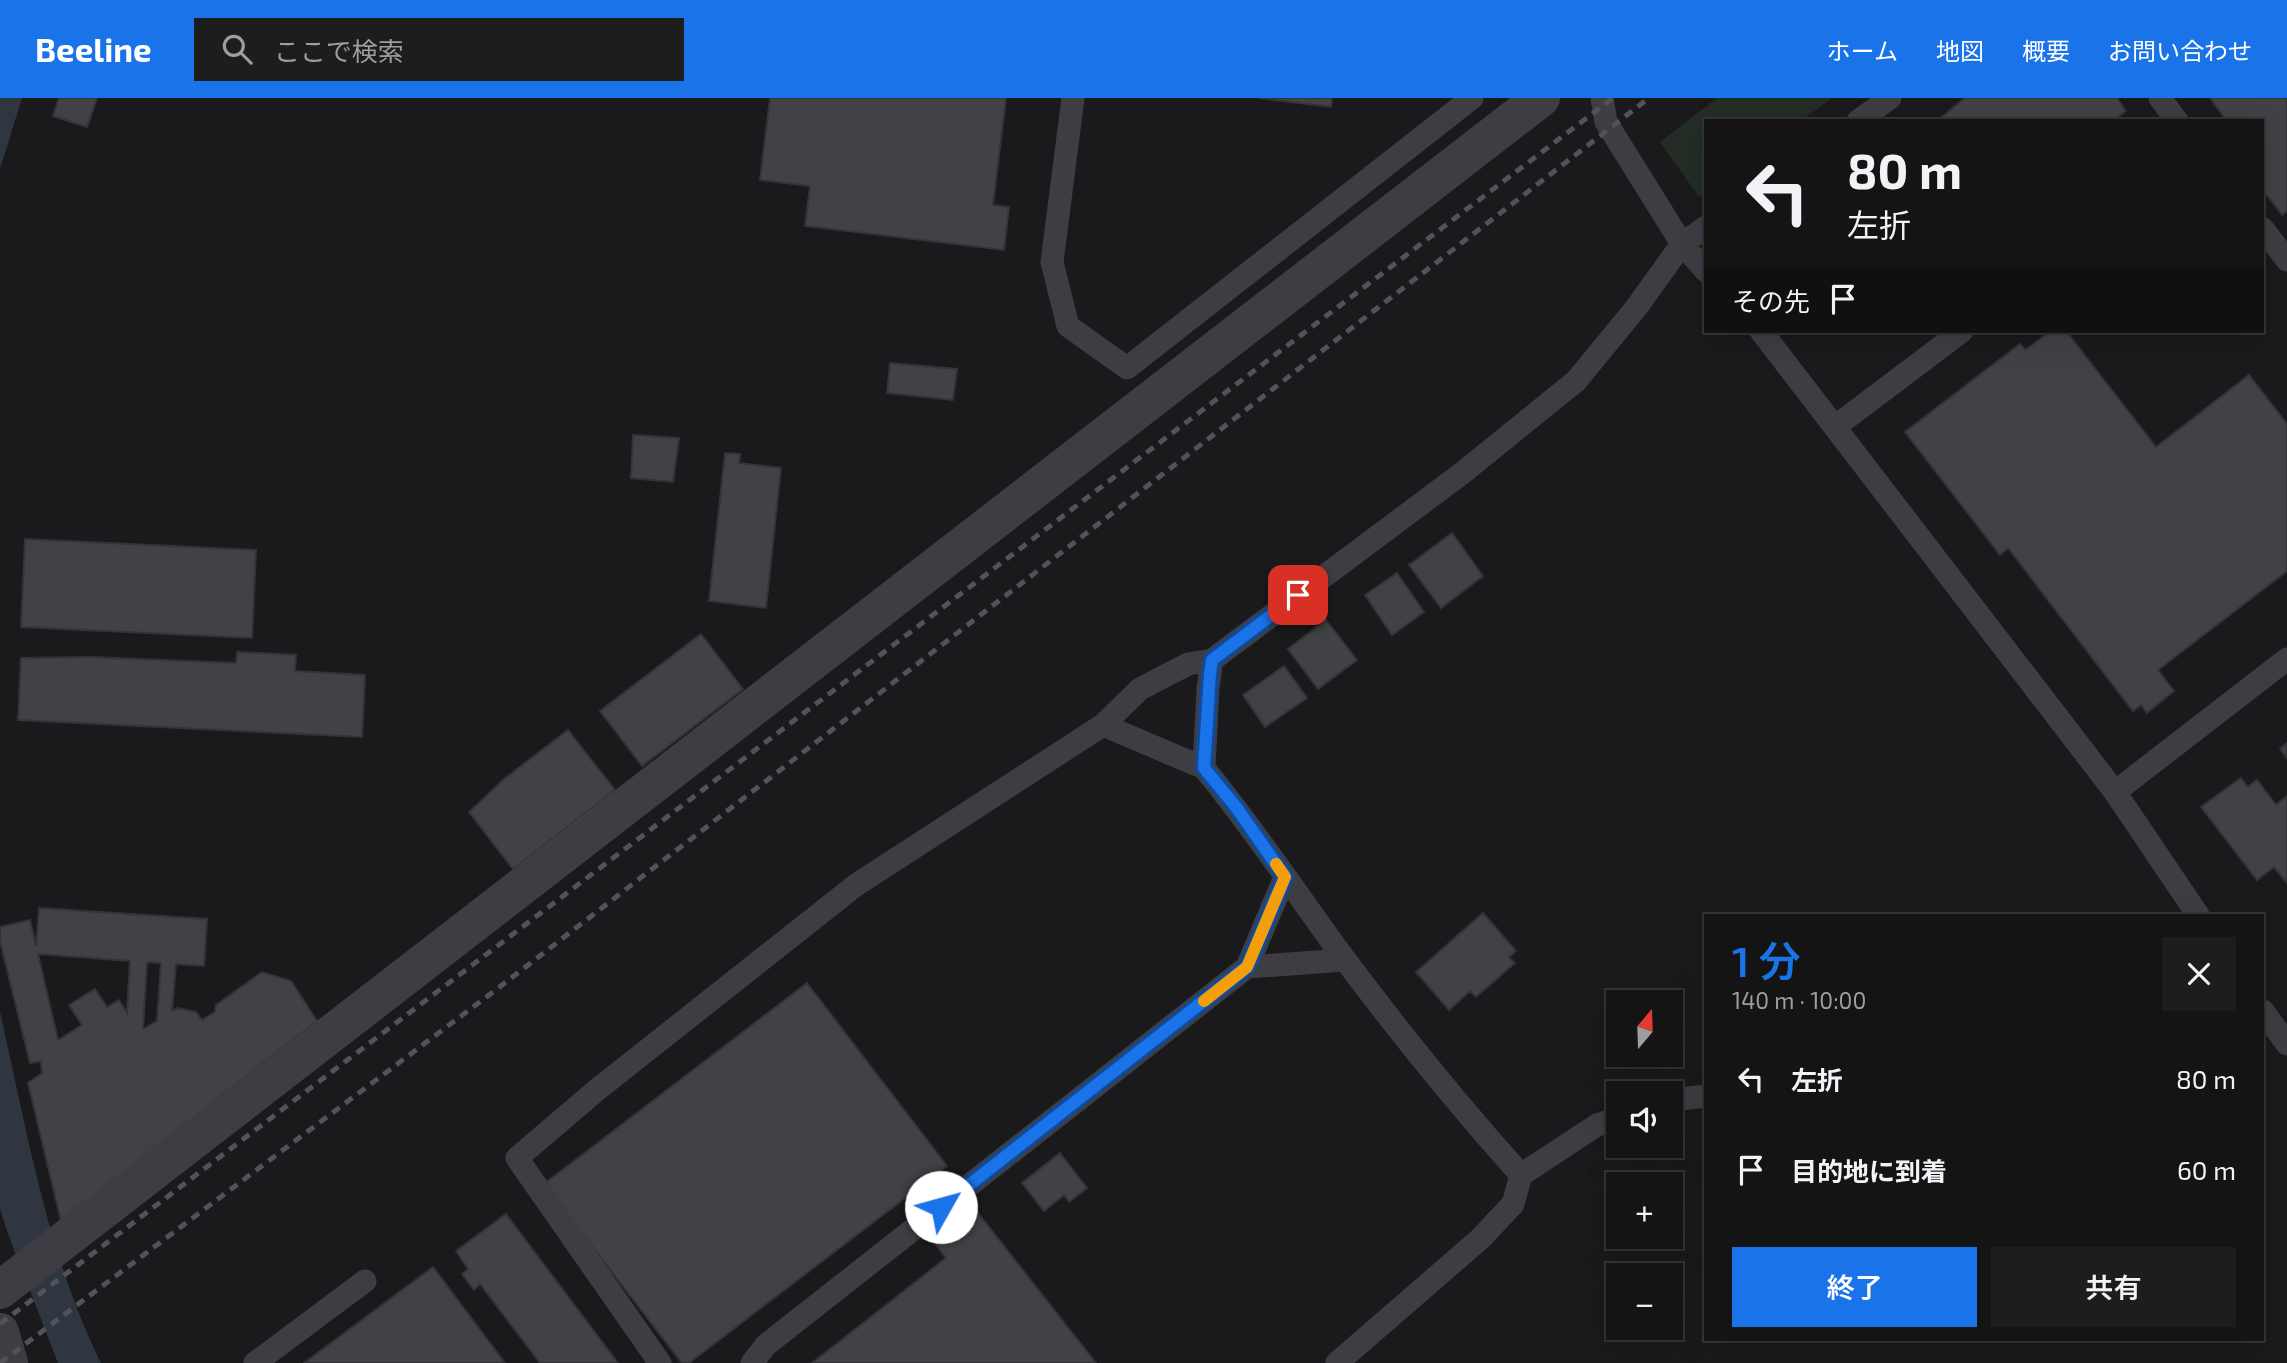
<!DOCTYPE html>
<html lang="ja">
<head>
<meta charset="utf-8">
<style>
	:root { --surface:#141415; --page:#1d1d1e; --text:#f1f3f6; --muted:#9d9ea0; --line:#333334; --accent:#1a73e8 }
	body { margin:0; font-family:"Exo 2","Noto Sans JP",sans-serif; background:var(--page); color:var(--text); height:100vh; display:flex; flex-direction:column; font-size:26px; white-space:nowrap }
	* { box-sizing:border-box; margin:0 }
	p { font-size:23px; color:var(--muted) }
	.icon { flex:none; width:38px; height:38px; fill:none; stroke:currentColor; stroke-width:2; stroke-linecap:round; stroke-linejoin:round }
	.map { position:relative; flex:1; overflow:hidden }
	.panel { position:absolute; left:1704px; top:816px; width:560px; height:427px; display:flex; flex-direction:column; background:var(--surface); border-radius:0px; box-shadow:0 7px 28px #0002,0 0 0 2px var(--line) }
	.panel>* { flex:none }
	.guide { position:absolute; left:1704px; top:21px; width:560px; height:214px; border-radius:0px; box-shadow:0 7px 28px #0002,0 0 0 2px var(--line); background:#141415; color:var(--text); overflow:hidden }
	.needle { width:46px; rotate:19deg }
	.fabs { position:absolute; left:1606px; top:892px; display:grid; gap:14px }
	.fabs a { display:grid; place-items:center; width:77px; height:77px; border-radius:0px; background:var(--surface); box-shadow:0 7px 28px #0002,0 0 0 2px var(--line); font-size:35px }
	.pin { position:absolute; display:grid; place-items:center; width:60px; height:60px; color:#fff; margin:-30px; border-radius:14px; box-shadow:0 4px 10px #0006 }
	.me { position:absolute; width:77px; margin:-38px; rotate:52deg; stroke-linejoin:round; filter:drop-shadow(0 0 5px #0008) }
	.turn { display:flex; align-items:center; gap:24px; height:147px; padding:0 28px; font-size:32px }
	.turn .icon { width:91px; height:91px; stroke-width:2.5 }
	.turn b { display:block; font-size:49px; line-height:60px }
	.then { display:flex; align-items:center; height:66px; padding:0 28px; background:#0003; gap:14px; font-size:26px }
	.round { display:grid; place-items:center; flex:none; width:74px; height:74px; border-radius:0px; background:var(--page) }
	.headline { display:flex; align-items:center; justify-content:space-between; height:119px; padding:0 28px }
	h1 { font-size:42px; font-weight:600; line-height:52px; color:var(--accent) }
	.action { display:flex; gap:14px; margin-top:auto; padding:14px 28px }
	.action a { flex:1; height:80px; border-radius:0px; background:var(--accent); color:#fff; font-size:28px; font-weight:600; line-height:80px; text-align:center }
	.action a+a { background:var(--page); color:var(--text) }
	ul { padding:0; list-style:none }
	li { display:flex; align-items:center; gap:21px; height:91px; padding:0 28px }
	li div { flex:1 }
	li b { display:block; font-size:26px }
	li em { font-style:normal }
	header { display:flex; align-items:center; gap:42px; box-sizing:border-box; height:98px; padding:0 35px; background:var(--accent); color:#fff }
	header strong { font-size:33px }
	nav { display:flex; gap:38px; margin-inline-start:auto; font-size:24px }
	.search { width:490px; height:63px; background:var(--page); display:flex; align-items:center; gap:18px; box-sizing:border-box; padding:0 24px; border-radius:0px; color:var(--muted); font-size:26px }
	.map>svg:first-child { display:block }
</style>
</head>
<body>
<header>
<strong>Beeline</strong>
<div class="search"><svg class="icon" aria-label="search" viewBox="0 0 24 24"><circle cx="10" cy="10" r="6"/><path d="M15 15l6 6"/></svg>ここで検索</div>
<nav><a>ホーム</a><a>地図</a><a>概要</a><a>お問い合わせ</a></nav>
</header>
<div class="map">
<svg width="2287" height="1265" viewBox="0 0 2287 1265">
	<rect width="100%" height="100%" fill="#1a1a1c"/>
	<path fill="#242c26" d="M1717,0H1832L1801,23H1706V93L1699,99L1660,44Z"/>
	<path fill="#303640" d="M0,0H22L0,71Z
		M0,914C27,1032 47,1156 101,1265H58L8,1136L0,1111Z"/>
	<path fill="#414246" stroke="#343438" stroke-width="2" fill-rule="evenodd" d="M59,0H97L87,29L53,18Z
		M770,0H1006L993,107L1009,109L1004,152L805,128L810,88L760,82Z
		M1258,0H1332L1331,9Z
		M1965,0H2117L2126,13L2113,23H1937Z
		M2210,0H2287V113L2282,117L2263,92V23H2227Z
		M2051,233H2066L2156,349L2249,277L2287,326V473L2158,572L2174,593L2147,615L2141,607L2133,613L2008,450L2000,457L1905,334L2020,246L2025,252Z
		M890,265L957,271L953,302L887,295Z
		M633,337L679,340L673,384L631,380Z
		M725,355L740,356L739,365L781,370L766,510L709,503Z
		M1452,435L1483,478L1441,510L1409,467Z
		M25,441L256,452L252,540L21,529Z
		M1397,475L1424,514L1392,537L1365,497Z
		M1326,522L1357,562L1318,591L1288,551Z
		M701,536L743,591L642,668L600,613Z
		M237,554L296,557L295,573L365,577L362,639L18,622L21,560L90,559L236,565Z
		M1284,568L1307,600L1265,629L1243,597Z
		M568,632L615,692L513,771L469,714L504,681Z
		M2287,645V660L2280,651Z
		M2241,680L2248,689L2257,682L2276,707L2287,698V785L2274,769L2257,782L2201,709Z
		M39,810L207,821L204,868L176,866L172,913L178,910L196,914L202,922L215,914L216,907L262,874L291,883L317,923L61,1123L28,985L42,975L41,963L30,965L0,843V829L30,822L36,848ZM38,856L130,863L127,915L119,902L107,909L95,891L69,907L82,927L58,942ZM147,864L161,865L157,923L143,931Z
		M1483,815L1516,853L1509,859L1515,865L1476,899L1470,893L1449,912L1416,874Z
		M807,885L947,1068L689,1265H682L544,1086Z
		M1060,1055L1087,1090L1069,1104L1064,1097L1044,1113L1022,1085Z
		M974,1110L1096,1265H812L946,1160L932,1142Z
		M506,1116L618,1265H540L480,1186L474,1192L462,1176L468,1171L456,1153Z
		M433,1169L505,1265H304Z"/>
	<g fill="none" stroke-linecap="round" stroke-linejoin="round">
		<path stroke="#3d3d43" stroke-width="23" d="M1073,0L1052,164L1068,228L1127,270L1472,0
			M1602,0L1606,24L1682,146L1706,173
			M2160,0L2177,23
			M1858,23L1890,0
			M2263,131L2287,162
			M1761,233L2115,694L2198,817
			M1836,328L1962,233
			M1103,627L1204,670
			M2115,694L2287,561
			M1247,869L1285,779
			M2263,913L2287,946
			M1671,1002L1706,998
			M1521,1077C1459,1008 1399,934 1343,859C1297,796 1254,731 1204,670L1208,591L1212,562L1461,376L1576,283L1636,210L1682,146L1706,129
			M255,1265L365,1183
			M660,1265L517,1060L598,991L856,787L1103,627L1140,591L1188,566L1212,562
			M752,1265L766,1247L1247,869L1345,862
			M1337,1265L1480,1141L1513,1106L1521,1077L1597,1027L1619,1020"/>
		<path stroke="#3d3d43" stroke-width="38" d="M0,1192L1541,0
			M0,1234L9,1265"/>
		<path stroke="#52535a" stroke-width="5" stroke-dasharray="9 7" stroke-linecap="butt" d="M0,1226L1613,0
			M0,1265L497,891L1649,0"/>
	</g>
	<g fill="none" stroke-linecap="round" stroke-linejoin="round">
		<g stroke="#114b97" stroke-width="18">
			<path id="route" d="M941,1109L1247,869L1285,779L1236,709L1204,670L1210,576L1212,562L1298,497"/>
		</g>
		<use href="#route" stroke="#1a73e8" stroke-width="12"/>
		<path stroke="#f59e0b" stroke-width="12" d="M1204,903L1247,869L1285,779L1276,766"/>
	</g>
</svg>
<div class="fabs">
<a><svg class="needle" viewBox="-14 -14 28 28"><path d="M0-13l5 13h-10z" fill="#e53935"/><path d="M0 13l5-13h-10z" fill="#9d9ea0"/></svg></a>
<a><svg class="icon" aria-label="sound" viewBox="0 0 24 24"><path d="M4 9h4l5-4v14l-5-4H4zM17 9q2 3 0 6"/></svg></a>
<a>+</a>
<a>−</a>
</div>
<div class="pin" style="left:1298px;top:497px;background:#d93025"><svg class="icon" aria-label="arrive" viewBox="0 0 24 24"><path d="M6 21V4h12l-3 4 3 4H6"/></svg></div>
<svg class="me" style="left:941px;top:1109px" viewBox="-20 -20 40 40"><circle r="19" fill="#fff"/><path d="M0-13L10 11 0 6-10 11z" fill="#1a73e8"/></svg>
<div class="guide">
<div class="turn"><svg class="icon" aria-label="left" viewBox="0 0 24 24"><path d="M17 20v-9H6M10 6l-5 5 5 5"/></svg><div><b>80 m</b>左折</div></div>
<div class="then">その先<svg class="icon" aria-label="arrive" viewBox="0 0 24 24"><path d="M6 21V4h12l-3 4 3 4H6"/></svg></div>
</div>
<section class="panel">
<div class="headline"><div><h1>1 分</h1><p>140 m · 10:00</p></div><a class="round"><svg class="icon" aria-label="close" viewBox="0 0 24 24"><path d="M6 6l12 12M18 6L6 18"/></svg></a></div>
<ul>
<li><svg class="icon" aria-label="left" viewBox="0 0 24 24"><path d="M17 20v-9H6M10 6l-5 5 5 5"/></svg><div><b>左折</b></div><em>80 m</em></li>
<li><svg class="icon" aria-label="arrive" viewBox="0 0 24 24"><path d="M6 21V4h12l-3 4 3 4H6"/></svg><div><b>目的地に到着</b></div><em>60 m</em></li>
</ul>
<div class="action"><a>終了</a><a>共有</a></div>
</section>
</div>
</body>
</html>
